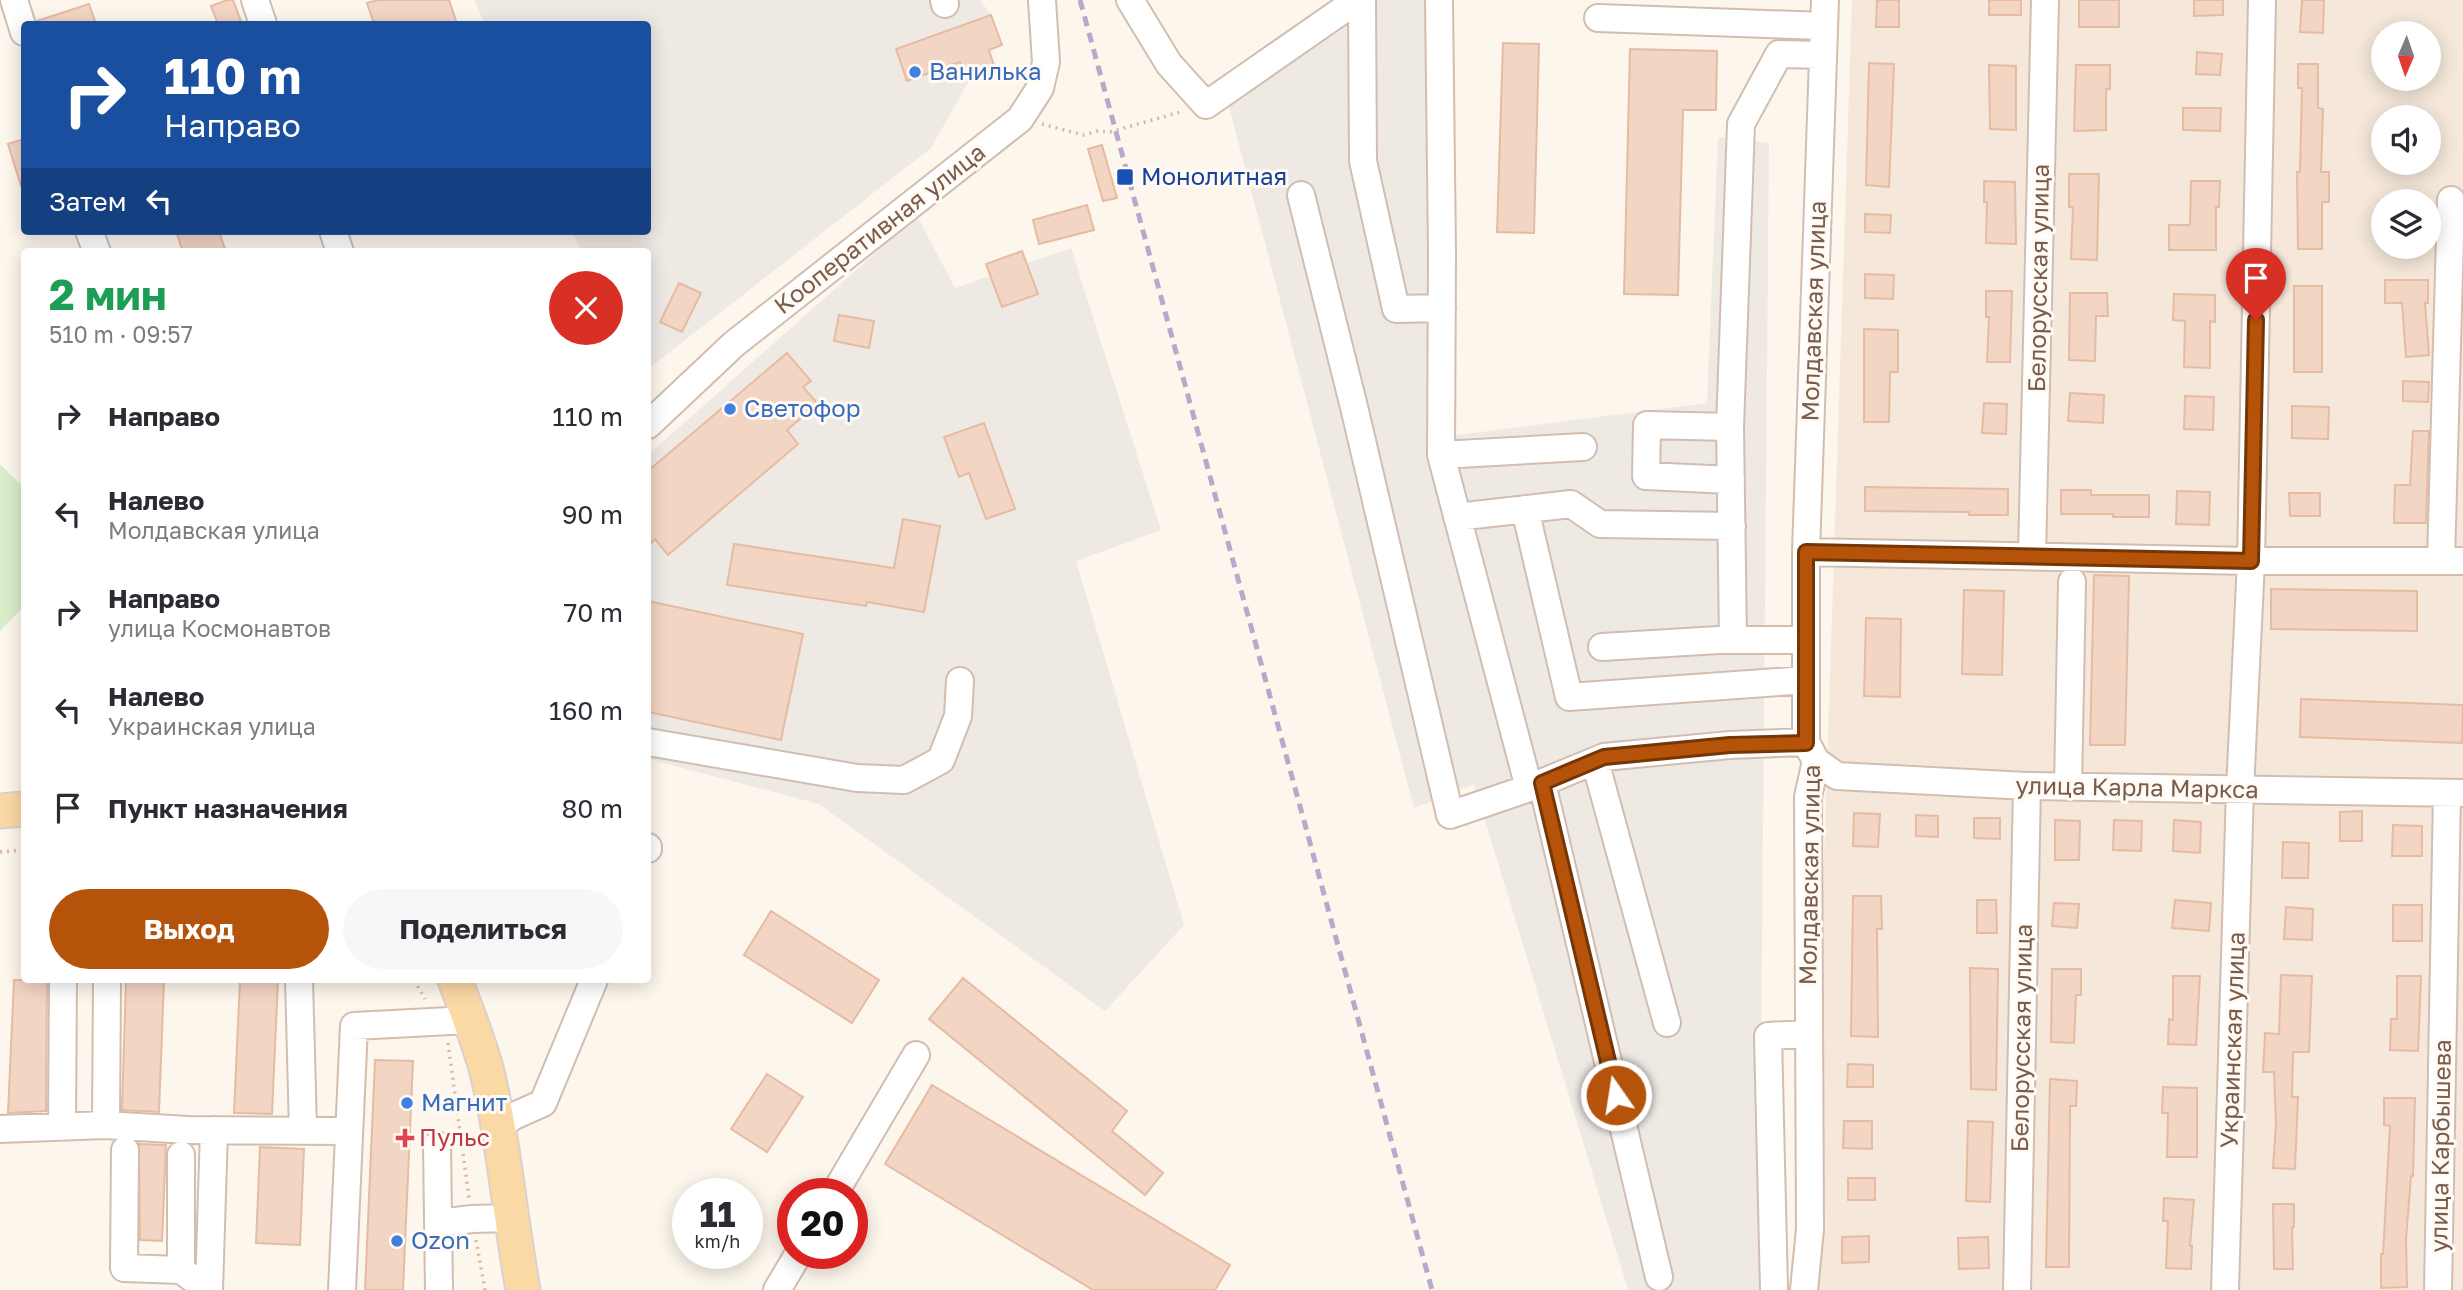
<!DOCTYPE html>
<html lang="ru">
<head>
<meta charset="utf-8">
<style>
	:root { --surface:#fff; --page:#f7f7f7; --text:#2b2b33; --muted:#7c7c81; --accent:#b45309 }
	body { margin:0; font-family:"Golos Text",sans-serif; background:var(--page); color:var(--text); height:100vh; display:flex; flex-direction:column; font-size:26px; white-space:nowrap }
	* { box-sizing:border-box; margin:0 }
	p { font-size:23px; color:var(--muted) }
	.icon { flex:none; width:38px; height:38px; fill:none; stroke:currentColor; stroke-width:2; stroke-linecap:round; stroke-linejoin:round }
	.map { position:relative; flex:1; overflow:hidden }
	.drawer { position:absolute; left:21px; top:248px; width:630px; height:735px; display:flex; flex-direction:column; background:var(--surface); border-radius:7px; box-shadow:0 4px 18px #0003 }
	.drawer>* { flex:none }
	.hud { position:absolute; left:21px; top:21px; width:630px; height:214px; border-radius:7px; box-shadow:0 4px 18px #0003; background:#1a4fa0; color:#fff; overflow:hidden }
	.needle { width:46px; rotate:182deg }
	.tools { position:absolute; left:2371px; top:21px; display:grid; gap:14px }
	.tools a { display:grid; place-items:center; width:70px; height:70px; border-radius:50%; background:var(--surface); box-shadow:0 4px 18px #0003; font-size:35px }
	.speed { position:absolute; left:672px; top:1178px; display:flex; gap:14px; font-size:35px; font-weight:700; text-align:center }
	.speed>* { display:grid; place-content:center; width:91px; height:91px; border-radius:50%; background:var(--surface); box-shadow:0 4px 18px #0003; line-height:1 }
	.speed small { font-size:18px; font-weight:400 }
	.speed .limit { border:10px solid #d22; background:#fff; color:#111 }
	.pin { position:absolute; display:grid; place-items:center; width:60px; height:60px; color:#fff; margin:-72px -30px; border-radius:50% 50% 50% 0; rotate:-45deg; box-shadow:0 0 7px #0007 }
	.pin .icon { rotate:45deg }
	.me { position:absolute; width:77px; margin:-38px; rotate:347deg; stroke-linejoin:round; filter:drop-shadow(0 0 5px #0008) }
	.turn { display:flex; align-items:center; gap:24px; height:147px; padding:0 28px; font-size:32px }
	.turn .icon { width:91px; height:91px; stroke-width:2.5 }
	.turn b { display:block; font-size:49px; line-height:60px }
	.then { display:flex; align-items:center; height:66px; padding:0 28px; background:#0003; gap:14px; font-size:26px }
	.round { display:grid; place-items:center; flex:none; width:74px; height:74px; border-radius:37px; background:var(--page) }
	.summary { display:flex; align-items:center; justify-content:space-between; height:119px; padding:0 28px }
	h1 { font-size:42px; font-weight:700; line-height:52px; color:#1e9e55 }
	.primary-button { display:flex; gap:14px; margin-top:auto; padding:14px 28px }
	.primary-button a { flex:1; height:80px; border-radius:42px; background:var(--accent); color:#fff; font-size:28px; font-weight:700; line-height:80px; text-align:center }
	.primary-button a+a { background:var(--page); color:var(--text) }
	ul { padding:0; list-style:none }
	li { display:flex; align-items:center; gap:21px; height:98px; padding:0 28px }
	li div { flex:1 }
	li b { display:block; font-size:26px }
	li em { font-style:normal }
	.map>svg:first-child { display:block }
</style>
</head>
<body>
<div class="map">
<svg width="2463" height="1290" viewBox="0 0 2463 1290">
	<rect width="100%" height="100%" fill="#fdf6ec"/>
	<path fill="#f5e8da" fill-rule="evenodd" d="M1852,0H2463V1290H1810ZM2384,33H2429V79H2384ZM2384,117H2429V163H2384ZM2384,201H2429V247H2384Z"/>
	<path fill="#efe9e4" d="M474,0H980L991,15L1002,45L989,50L996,72L968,82L931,148L648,369V252H581L572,231H648V24H485Z
		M1372,0H1431L1434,438L1707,403L1718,137L1769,143L1759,1290H1628L1474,784L1414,808L1228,103Z
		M917,216L955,288L1071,248L1161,530L1076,561L1184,925L1105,1011L819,804L648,759V455Z"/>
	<path fill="#d8ecc9" d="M0,464L24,488V606L0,631Z"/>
	<path fill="#f3d5c3" stroke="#e6bba3" stroke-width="2" d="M227,0H233L242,24H218L211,6Z
		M378,0H449L457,24H374L367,3Z
		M1877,0H1899V27H1876Z
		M1989,0H2021V15H1989Z
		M2079,0H2119V27H2079Z
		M2194,0H2223V15L2194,16Z
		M2302,0H2324L2323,33L2300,32Z
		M89,4L96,24H38L37,21Z
		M991,15L1002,45L989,50L996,72L968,82L960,62L907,81L896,49Z
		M1503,43L1539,44L1534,233L1497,232Z
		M1630,49L1717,51L1716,110H1683L1678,295L1624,294Z
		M2197,52L2222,54L2220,75L2196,74Z
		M1869,63L1894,64L1889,187L1866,185Z
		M2298,64H2318V108L2323,109L2321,172H2329V202H2322V249H2298L2297,172H2300L2302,88H2298Z
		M1989,65L2016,66V130L1990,129Z
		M2076,65H2110V89H2106V130L2074,131Z
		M2183,108H2221L2220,131L2183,130Z
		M24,139V185L21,186L8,144Z
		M1102,145L1117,198L1103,201L1088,149Z
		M2069,174H2099L2097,260L2071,259L2073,207H2069Z
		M1984,181L2015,182L2016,244L1986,243L1987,202H1984Z
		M2191,181H2220L2219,207H2216V250H2169V225H2190Z
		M1087,205L1094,230L1039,244L1033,220Z
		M1865,214L1891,215L1890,233L1865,232Z
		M176,231H219L226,252H183Z
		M1022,251L1038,294L1002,307L986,264Z
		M1865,274L1894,275L1893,299L1865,298Z
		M2385,280H2428V303H2425L2429,355L2406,357L2402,303H2385Z
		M679,283L701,293L682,332L660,322Z
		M2294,286H2322V372H2294Z
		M1986,291H2012L2010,362H1987L1989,317H1986Z
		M2070,293H2107L2108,316H2096L2095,361L2069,360Z
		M2174,294L2215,295V322L2210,321V368L2184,367L2185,321L2173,320Z
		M839,315L874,321L869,348L834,341Z
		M1864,329L1898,330V372H1890L1889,422H1864Z
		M787,353L811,381L803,387L818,404L787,430L798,444L668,555L655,539L648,546V471Z
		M2403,381L2429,382L2428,402L2403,401Z
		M2070,393L2104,395L2103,423L2068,421Z
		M2185,396L2214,397L2213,430L2184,429Z
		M1984,403L2007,404L2006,434L1982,433Z
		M2292,406L2329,407L2328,439L2292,438Z
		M984,423L1015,509L986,519L969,473L959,477L944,437Z
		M2413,431H2429L2426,523H2394L2395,485H2410Z
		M1865,487L2008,489V515H1969V512L1865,511Z
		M2061,490H2091V495H2149V517H2113V514H2061Z
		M2177,491L2210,492L2209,525L2176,524Z
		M2289,493H2320V516H2290Z
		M903,519L940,526L924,612L867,602L866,606L727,585L734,544L894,568Z
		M2094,575L2129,576L2125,745H2090Z
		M2271,589L2417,591V631L2271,629Z
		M1964,590L2004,591L2002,675L1962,674Z
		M648,601L803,634L781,740L648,712Z
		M1866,618L1901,619L1900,697L1864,696Z
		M2301,699L2463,705L2462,743L2300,737Z
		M2362,811V841H2340V812Z
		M1854,813L1880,814L1878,847L1853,846Z
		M1916,815L1938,816V837L1916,836Z
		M1974,818H2000V839L1974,838Z
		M2055,820L2080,821L2079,860H2055Z
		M2114,820L2142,821L2141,851L2113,850Z
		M2174,820L2201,822L2200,853L2173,851Z
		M2393,825L2422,826V856H2392Z
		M2283,842L2309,843L2308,878H2282Z
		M1853,896H1881L1882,929H1877L1878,1037L1851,1036Z
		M1977,900H1996L1997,933H1977Z
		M2175,900L2211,903L2209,931L2172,928Z
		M2054,903L2079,904L2077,928L2052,926Z
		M2393,905H2422V941H2393Z
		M2286,907L2313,909L2312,940L2284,939Z
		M771,911L879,980L852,1023L744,955Z
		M1970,968L1998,969L1996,1090L1971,1089Z
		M2052,969H2081V995H2076L2074,1043L2051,1042Z
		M2281,975L2312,976L2309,1052H2293L2292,1097H2298L2295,1169L2273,1168L2276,1123L2274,1072H2263L2265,1033L2279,1034Z
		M2173,976H2200L2196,1045L2168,1044L2169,1019L2173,1020Z
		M2397,976H2421L2418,1051L2390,1050L2391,1019H2397Z
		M963,978L1127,1111L1112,1131L1163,1173L1145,1195L929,1019Z
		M14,980H47L46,1111L8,1113Z
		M126,980H164L159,1112L122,1110Z
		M240,980H278L272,1114L234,1113Z
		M375,1060L413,1061L403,1290H365Z
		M1848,1064L1873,1065V1087H1847Z
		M767,1074L803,1097L767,1152L731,1129Z
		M2050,1079L2077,1081L2076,1106H2070L2069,1267H2046Z
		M932,1085L1230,1265L1215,1290H1093L885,1164Z
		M2163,1087L2197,1088V1157H2167L2168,1113H2162Z
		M2384,1098H2415L2413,1176H2411L2406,1239L2407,1287L2381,1288V1254H2383L2390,1126L2384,1125Z
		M1844,1121H1872V1149L1843,1148Z
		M1968,1121L1993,1122L1990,1202L1966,1201Z
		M139,1144L166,1145L162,1241L140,1240Z
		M260,1147L304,1149L300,1245L256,1243Z
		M1848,1178H1875V1200H1848Z
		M2164,1198L2194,1200L2190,1246H2192L2191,1269L2166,1268L2168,1221H2163Z
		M2273,1204H2294V1227H2292L2293,1269H2274Z
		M1869,1236V1262L1842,1263V1237Z
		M1988,1237L1989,1268L1959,1269L1958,1238Z"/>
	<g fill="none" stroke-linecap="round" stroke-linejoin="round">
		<g stroke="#d1beb0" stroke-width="30">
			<path id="minor" d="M14,0L24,32
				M255,0L263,24
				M944,0L945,4
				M1130,0L1169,64L1206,105L1357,0
				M1362,0L1363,161L1396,309L1442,308
				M1439,0L1442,253L1441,455L1529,788L1604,757L1730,745L1806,742
				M1598,18L1824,26
				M1301,195L1354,407L1450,815L1529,788
				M89,231L97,252
				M333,231L340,252
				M648,425L734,344L1020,119L1040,88L1046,62L1042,0
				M1730,427L1647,425L1646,476L1731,480
				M1441,455L1583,447
				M1525,509L1569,697L1806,680
				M1457,517L1571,504L1600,524L1732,526
				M1806,552L2251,561H2463
				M2032,555L2045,0
				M2441,561L2451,200
				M1733,640L1730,427L1741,124L1779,54L1823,55
				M1602,647L1719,640H1806
				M648,742L857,778L904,780L941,760L958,716L960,681
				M1595,761L1667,1023
				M1816,761L1837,776L2027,786L2463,793
				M1542,783L1659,1277
				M2068,787L2072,582
				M648,849V847
				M299,980L303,1130
				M106,1125L107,980
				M62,1126L63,980
				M498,1126L514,1116L543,1103L594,980
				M0,1129L106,1125L187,1130L348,1131
				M437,1145L439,1290
				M125,1150L124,1268L181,1270L208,1290
				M834,1194L916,1055
				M439,1223L472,1219L510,1218
				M181,1270V1155
				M209,1290L214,1130
				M342,1290L354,1026L469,1020
				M777,1290L799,1253
				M1774,1290L1768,1036L1807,1034
				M1804,1290L1810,1229L1808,797L1816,761L1806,742V552L1825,0
				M2017,1290L2027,786
				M2225,1290L2240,790L2251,561L2262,0
				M2438,1290L2447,793"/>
		</g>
		<g stroke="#dad1cd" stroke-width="37">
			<path id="major" d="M0,811L24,809
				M455,980C466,1010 479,1041 487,1072C504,1143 510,1218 523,1290"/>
		</g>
		<path stroke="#d9b8a5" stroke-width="3.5" stroke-dasharray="2 5" stroke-linecap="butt" d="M1042,124L1083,135L1098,131L1110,132L1184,111
			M0,852L24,850
			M414,980L425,999
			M448,1043L469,1198
			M476,1240L485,1290"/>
		<use href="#minor" stroke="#fff" stroke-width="26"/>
		<use href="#major" stroke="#fbd9a5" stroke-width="33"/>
		<path stroke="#b9a8c9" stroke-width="5" stroke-dasharray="10 7" stroke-linecap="butt" d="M1080,0L1432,1290"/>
	</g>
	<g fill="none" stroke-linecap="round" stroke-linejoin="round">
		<g stroke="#753606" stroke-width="18">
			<path id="route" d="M1616,1095L1542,783L1604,757L1730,745L1806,743V552L2251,561L2256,320"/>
		</g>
		<use href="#route" stroke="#b45309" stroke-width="12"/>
	</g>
	<g fill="#3f7fe0" stroke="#fffaf3" stroke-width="2.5">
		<circle cx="915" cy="72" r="7"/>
		<circle cx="730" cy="409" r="7"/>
		<circle cx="407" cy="1103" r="7"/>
		<circle cx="397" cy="1241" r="7"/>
	</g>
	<rect fill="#1a4fb4" stroke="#fffaf3" stroke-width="2.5" x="1116" y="168" width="18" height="18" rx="3.5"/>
	<path fill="#e0444e" stroke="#fffaf3" stroke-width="2.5" d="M401.5 1127.5h7v7h7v7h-7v7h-7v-7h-7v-7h7z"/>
	<g text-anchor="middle" stroke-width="6" stroke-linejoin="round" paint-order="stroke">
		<g font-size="24" fill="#366cbe" stroke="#fffaf3" text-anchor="start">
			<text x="929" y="80">Ванилька</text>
			<text x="744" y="417">Светофор</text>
			<text x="421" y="1111">Магнит</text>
			<text x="411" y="1249">Ozon</text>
		</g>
		<g font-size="24" fill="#164399" stroke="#fffaf3" text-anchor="start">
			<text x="1141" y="185">Монолитная</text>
		</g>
		<g font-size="24" fill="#7a5c4d" stroke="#fffaf3">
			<text transform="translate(880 229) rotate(-38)" y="8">Кооперативная улица</text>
			<text transform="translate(2039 278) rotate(-89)" y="8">Белорусская улица</text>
			<text transform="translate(1814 311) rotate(-88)" y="8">Молдавская улица</text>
			<text transform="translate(2137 788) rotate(1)" y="8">улица Карла Маркса</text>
			<text transform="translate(1810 875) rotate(-89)" y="8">Молдавская улица</text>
			<text transform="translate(2022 1038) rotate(-89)" y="8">Белорусская улица</text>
			<text transform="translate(2233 1040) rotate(-88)" y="8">Украинская улица</text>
			<text transform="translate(2441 1146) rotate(-89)" y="8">улица Карбышева</text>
		</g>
		<g font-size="24" fill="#be3a42" stroke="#fffaf3" text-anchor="start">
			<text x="419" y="1146">Пульс</text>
		</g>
	</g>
</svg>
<div class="tools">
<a><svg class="needle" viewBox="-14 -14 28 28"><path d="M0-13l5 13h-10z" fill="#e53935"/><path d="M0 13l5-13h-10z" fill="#7c7c81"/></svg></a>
<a><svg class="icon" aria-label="sound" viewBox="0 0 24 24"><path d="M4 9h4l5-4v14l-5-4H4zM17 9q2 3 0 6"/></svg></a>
<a><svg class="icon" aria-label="layers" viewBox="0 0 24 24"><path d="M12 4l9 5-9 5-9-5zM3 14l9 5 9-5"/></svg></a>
</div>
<div class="speed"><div>11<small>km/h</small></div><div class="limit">20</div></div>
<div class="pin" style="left:2256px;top:320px;background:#d93025"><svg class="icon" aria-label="arrive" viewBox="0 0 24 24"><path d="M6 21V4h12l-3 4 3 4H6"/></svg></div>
<svg class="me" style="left:1616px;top:1095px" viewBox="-20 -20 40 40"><circle r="17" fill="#b45309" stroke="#fff" stroke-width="3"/><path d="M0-11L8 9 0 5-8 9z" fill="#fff"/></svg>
<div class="hud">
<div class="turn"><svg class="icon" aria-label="right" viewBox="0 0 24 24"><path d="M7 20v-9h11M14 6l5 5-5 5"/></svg><div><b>110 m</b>Направо</div></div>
<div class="then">Затем<svg class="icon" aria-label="left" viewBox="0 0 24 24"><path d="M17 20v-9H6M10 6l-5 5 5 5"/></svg></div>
</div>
<section class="drawer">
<div class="summary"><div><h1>2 мин</h1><p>510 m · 09:57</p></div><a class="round" style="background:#d93025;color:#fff"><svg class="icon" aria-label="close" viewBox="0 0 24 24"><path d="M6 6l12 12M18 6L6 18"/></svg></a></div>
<ul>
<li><svg class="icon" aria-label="right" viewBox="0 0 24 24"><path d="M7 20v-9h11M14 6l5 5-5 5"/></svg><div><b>Направо</b></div><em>110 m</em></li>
<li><svg class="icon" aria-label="left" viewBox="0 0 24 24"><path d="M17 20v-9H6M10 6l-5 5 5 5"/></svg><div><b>Налево</b><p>Молдавская улица</p></div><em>90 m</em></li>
<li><svg class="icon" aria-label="right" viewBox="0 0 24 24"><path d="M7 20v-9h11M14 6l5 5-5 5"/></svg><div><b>Направо</b><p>улица Космонавтов</p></div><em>70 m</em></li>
<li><svg class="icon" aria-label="left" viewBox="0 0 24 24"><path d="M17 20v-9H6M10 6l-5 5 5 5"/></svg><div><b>Налево</b><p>Украинская улица</p></div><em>160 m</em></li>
<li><svg class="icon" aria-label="arrive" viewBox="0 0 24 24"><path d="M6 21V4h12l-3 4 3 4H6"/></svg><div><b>Пункт назначения</b></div><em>80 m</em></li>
</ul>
<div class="primary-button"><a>Выход</a><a>Поделиться</a></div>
</section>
</div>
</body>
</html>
